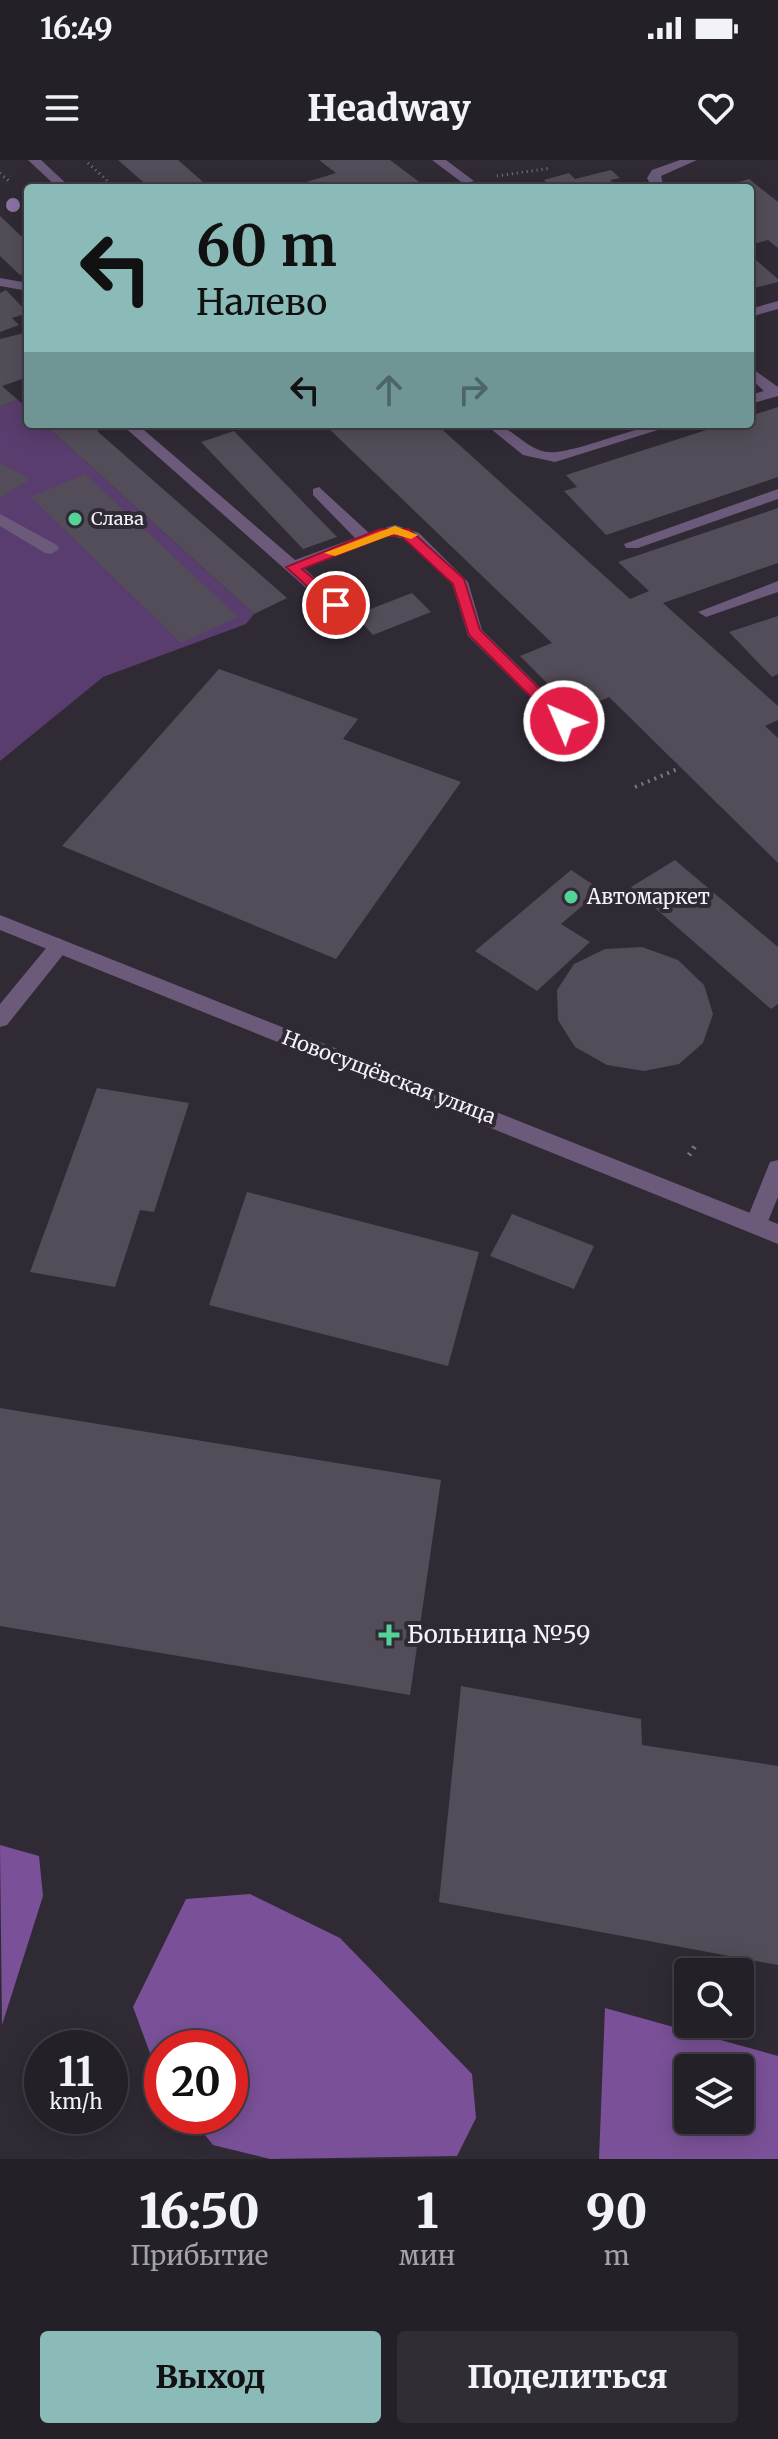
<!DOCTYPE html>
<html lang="ru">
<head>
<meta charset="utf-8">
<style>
	:root { --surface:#242028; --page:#302d34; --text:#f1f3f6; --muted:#a3a3a8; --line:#413e45; --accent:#8bbbb9 }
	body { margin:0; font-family:Merriweather,serif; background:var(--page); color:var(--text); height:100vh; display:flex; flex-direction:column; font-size:30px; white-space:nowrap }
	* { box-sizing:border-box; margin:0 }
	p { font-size:26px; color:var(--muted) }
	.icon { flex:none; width:44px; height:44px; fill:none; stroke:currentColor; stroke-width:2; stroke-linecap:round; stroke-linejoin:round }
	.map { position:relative; height:1999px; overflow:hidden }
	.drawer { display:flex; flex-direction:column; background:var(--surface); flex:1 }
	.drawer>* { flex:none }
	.top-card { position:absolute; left:24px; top:24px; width:730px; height:244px; border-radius:8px; box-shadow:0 4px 20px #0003,0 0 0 2px var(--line); background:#8bbbb9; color:#111; overflow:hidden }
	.controls { position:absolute; left:674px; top:1798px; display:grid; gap:16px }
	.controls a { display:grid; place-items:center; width:80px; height:80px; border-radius:8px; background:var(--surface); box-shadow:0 4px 20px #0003,0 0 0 2px var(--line); font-size:40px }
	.speed { position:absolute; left:24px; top:1870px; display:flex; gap:16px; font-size:40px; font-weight:700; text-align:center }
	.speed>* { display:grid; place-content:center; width:104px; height:104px; border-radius:50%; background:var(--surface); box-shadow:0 4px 20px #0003,0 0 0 2px var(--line); line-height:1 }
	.speed small { font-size:20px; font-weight:400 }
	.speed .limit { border:12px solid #d22; background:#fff; color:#111 }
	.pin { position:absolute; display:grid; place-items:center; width:68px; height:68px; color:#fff; margin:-34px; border:4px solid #fff; border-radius:50%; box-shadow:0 2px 8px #0007 }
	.me { position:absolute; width:88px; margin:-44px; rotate:315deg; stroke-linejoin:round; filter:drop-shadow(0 0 6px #0008) }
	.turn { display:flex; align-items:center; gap:28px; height:168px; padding:0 40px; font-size:36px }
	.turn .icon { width:104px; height:104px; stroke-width:2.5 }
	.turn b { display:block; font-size:56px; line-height:68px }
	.lanes { display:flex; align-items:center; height:76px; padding:0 40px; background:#0003; justify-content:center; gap:40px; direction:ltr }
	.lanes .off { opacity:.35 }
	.eta { display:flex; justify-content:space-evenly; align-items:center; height:136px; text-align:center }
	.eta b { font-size:48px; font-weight:800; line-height:56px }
	.primary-button { display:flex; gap:16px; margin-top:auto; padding:16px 40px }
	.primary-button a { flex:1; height:92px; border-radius:8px; background:var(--accent); color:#111; font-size:32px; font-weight:800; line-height:92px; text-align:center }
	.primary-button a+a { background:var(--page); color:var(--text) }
	.status { display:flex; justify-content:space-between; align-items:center; height:56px; padding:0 40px; background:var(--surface); direction:ltr }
	.status svg { height:22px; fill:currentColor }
	header { display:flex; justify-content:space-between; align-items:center; height:104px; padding:0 40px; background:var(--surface); font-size:36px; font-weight:800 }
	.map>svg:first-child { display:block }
</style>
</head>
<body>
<div class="status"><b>16:49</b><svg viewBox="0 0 49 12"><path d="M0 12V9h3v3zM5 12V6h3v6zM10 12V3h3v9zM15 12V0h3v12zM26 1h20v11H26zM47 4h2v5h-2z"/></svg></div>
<header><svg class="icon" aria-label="menu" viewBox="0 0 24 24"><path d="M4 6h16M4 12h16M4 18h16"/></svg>Headway<svg class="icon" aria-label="heart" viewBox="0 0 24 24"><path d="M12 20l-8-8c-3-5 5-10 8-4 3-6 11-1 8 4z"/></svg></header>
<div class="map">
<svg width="778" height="1999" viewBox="0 0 778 1999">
	<rect width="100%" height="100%" fill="#302a35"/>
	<path fill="#593d6e" d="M18,240L28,249V264H44L254,454L246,464L103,517L0,601V247Z"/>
	<path fill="#7a5198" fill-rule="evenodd" d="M0,1685L39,1696L43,1736L2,1865Z
		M250,1734L340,1778L472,1914L476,1958L457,1996L270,1999L213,1985L190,1956H230V1888H162V1923L160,1920L133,1847L186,1739Z
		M605,1848L778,1896V1999H599ZM688,1908H740V1960H688Z"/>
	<path fill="#534d59" d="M118,0H178L210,28H150Z
		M319,0H390L422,24L407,28H287L336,13Z
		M611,10L620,18L610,20L620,28H545L550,26L544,20L569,13L575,19Z
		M749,19L778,42V88L768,80L750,85V28H718Z
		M0,56L21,76L28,74V113L20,115L0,96Z
		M750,95L778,119V122L750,129Z
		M6,130L28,153L12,158L19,165L0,172V133Z
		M28,172V217L2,226L18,240L0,247V179Z
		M778,247V317L606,375L564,331L577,327L566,315L725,264H750V256Z
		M44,264H114L97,271L287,438L254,454Z
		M324,264H436L630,439L649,431L618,402L778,348V403L663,443L778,546V560L765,566L778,578V703L609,537L576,552L520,496L552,483Z
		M234,271L337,377L303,389L201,282Z
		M0,303L30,319L0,338Z
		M85,314L238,457L181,483L31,337Z
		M412,433L431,452L373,475L355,455Z
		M778,456V514L772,517L729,472Z
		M219,509L358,559L343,579L461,622L336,799L62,686Z
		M675,700L778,787V844L771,849L631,727Z
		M571,710L601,730L561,764L590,782L537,831L475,791Z
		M642,787L678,800L704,825L713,854L703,883L679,904L644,911L607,905L575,887L558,860L557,830L574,804L605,789Z
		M97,928L189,943L154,1052L140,1050L115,1127L30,1112Z
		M247,1032L479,1092L448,1206L209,1145Z
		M512,1054L594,1086L574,1129L490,1096Z
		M0,1248L441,1320L410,1535L0,1466Z
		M461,1526L641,1559L642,1585L778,1606V1805L439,1742Z"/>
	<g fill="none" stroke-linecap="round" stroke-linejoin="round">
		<path stroke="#7b7680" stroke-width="3" stroke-dasharray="1 4" stroke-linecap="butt" d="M88,3L115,28
			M0,13L10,22
			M497,16L551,8"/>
		<path stroke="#7b7680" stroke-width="4" stroke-dasharray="2 5" stroke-linecap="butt" d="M635,627L680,608"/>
		<path stroke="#7b7680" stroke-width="5" stroke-dasharray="2 6" stroke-linecap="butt" d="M689,995L695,986"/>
		<path fill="#6b5a7a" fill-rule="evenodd" d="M28,0H41L71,28H58Z
			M680,0H697L661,16L664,28H652L647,18L652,10Z
			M0,118L28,123V131L0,126Z
			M778,141V149L750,157V149Z
			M750,207L778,227V236L750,244V235L764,231L750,218Z
			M121,264H137L295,400L355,378L313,335V329L319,327L369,373L395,365L419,373L468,422L482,470L570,557V565H558L468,476L452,424L407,379L389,376L304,408L344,445L336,450L330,449Z
			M485,264C517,264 526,296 557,292C598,286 635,264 677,264L555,302L523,295Z
			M778,329V339L638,388H626L624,384Z
			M0,354L57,385L59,389L51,394L45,393L0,366Z
			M778,421V432L706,457L698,452Z
			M59,778L69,786L66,791L7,865L0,867V844L52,781Z
			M778,1000V1037L764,1071L756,1074L748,1071L745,1064L770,1002Z"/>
		<path fill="#6b5a7a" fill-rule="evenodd" d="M432,0H446L474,21L464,24Z
			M0,755L778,1064V1084L0,770Z"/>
	</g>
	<circle fill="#8c72a2" cx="13" cy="45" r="7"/>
	<path fill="#e11d48" stroke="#92132f" stroke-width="2" d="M380,369H409L464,419L480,470L569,558V565H559L469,475L453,424L401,376H386L302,409L341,442V448H331L286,407Z"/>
	<path fill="#f59e0b" d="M395,366L418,375L411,379L394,374L335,396L324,393Z"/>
	<g fill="#54d396" stroke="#302a35" stroke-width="3">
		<circle cx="75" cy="359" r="8"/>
		<circle cx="571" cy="737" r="8"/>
		<path d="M385 1463h8v8h8v8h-8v8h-8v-8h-8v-8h8z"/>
	</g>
	<g text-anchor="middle" stroke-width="8" stroke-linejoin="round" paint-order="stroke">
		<g font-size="18" fill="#f6f2fa" stroke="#302a35" text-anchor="start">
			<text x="91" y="365">Слава</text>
		</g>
		<g font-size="20" fill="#f6f2fa" stroke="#302a35" text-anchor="start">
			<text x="587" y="744">Автомаркет</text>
		</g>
		<g font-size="20" fill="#f6f2fa" stroke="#302a35">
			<text transform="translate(389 917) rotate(21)" y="7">Новосущёвская улица</text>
		</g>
		<g font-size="24" fill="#f6f2fa" stroke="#302a35" text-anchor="start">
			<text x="407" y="1483">Больница №59</text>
		</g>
	</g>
</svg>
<div class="controls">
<a><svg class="icon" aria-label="search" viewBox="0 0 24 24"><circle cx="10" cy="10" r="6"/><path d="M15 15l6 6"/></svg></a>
<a><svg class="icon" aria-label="layers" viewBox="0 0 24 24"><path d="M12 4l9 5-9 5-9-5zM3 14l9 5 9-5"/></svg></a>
</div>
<div class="speed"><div>11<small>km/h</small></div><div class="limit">20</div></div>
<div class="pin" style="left:336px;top:445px;background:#d93025"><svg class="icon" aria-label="arrive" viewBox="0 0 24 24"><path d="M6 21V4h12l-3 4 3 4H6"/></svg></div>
<svg class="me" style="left:564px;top:561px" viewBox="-20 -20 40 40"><circle r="17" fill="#e11d48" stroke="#fff" stroke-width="3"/><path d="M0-11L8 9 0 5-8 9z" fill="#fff"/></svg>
<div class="top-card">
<div class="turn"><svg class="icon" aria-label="left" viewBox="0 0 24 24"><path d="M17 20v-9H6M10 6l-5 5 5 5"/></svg><div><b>60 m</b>Налево</div></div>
<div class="lanes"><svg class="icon" aria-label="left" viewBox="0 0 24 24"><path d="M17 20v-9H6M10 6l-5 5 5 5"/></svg><svg class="icon off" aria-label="ahead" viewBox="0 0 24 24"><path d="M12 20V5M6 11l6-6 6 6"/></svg><svg class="icon off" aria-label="right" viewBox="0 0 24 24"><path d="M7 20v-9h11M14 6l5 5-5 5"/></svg></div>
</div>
</div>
<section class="drawer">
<div class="eta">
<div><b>16:50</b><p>Прибытие</p></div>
<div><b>1</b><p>мин</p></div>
<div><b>90</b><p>m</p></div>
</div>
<div class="primary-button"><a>Выход</a><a>Поделиться</a></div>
</section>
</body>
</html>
